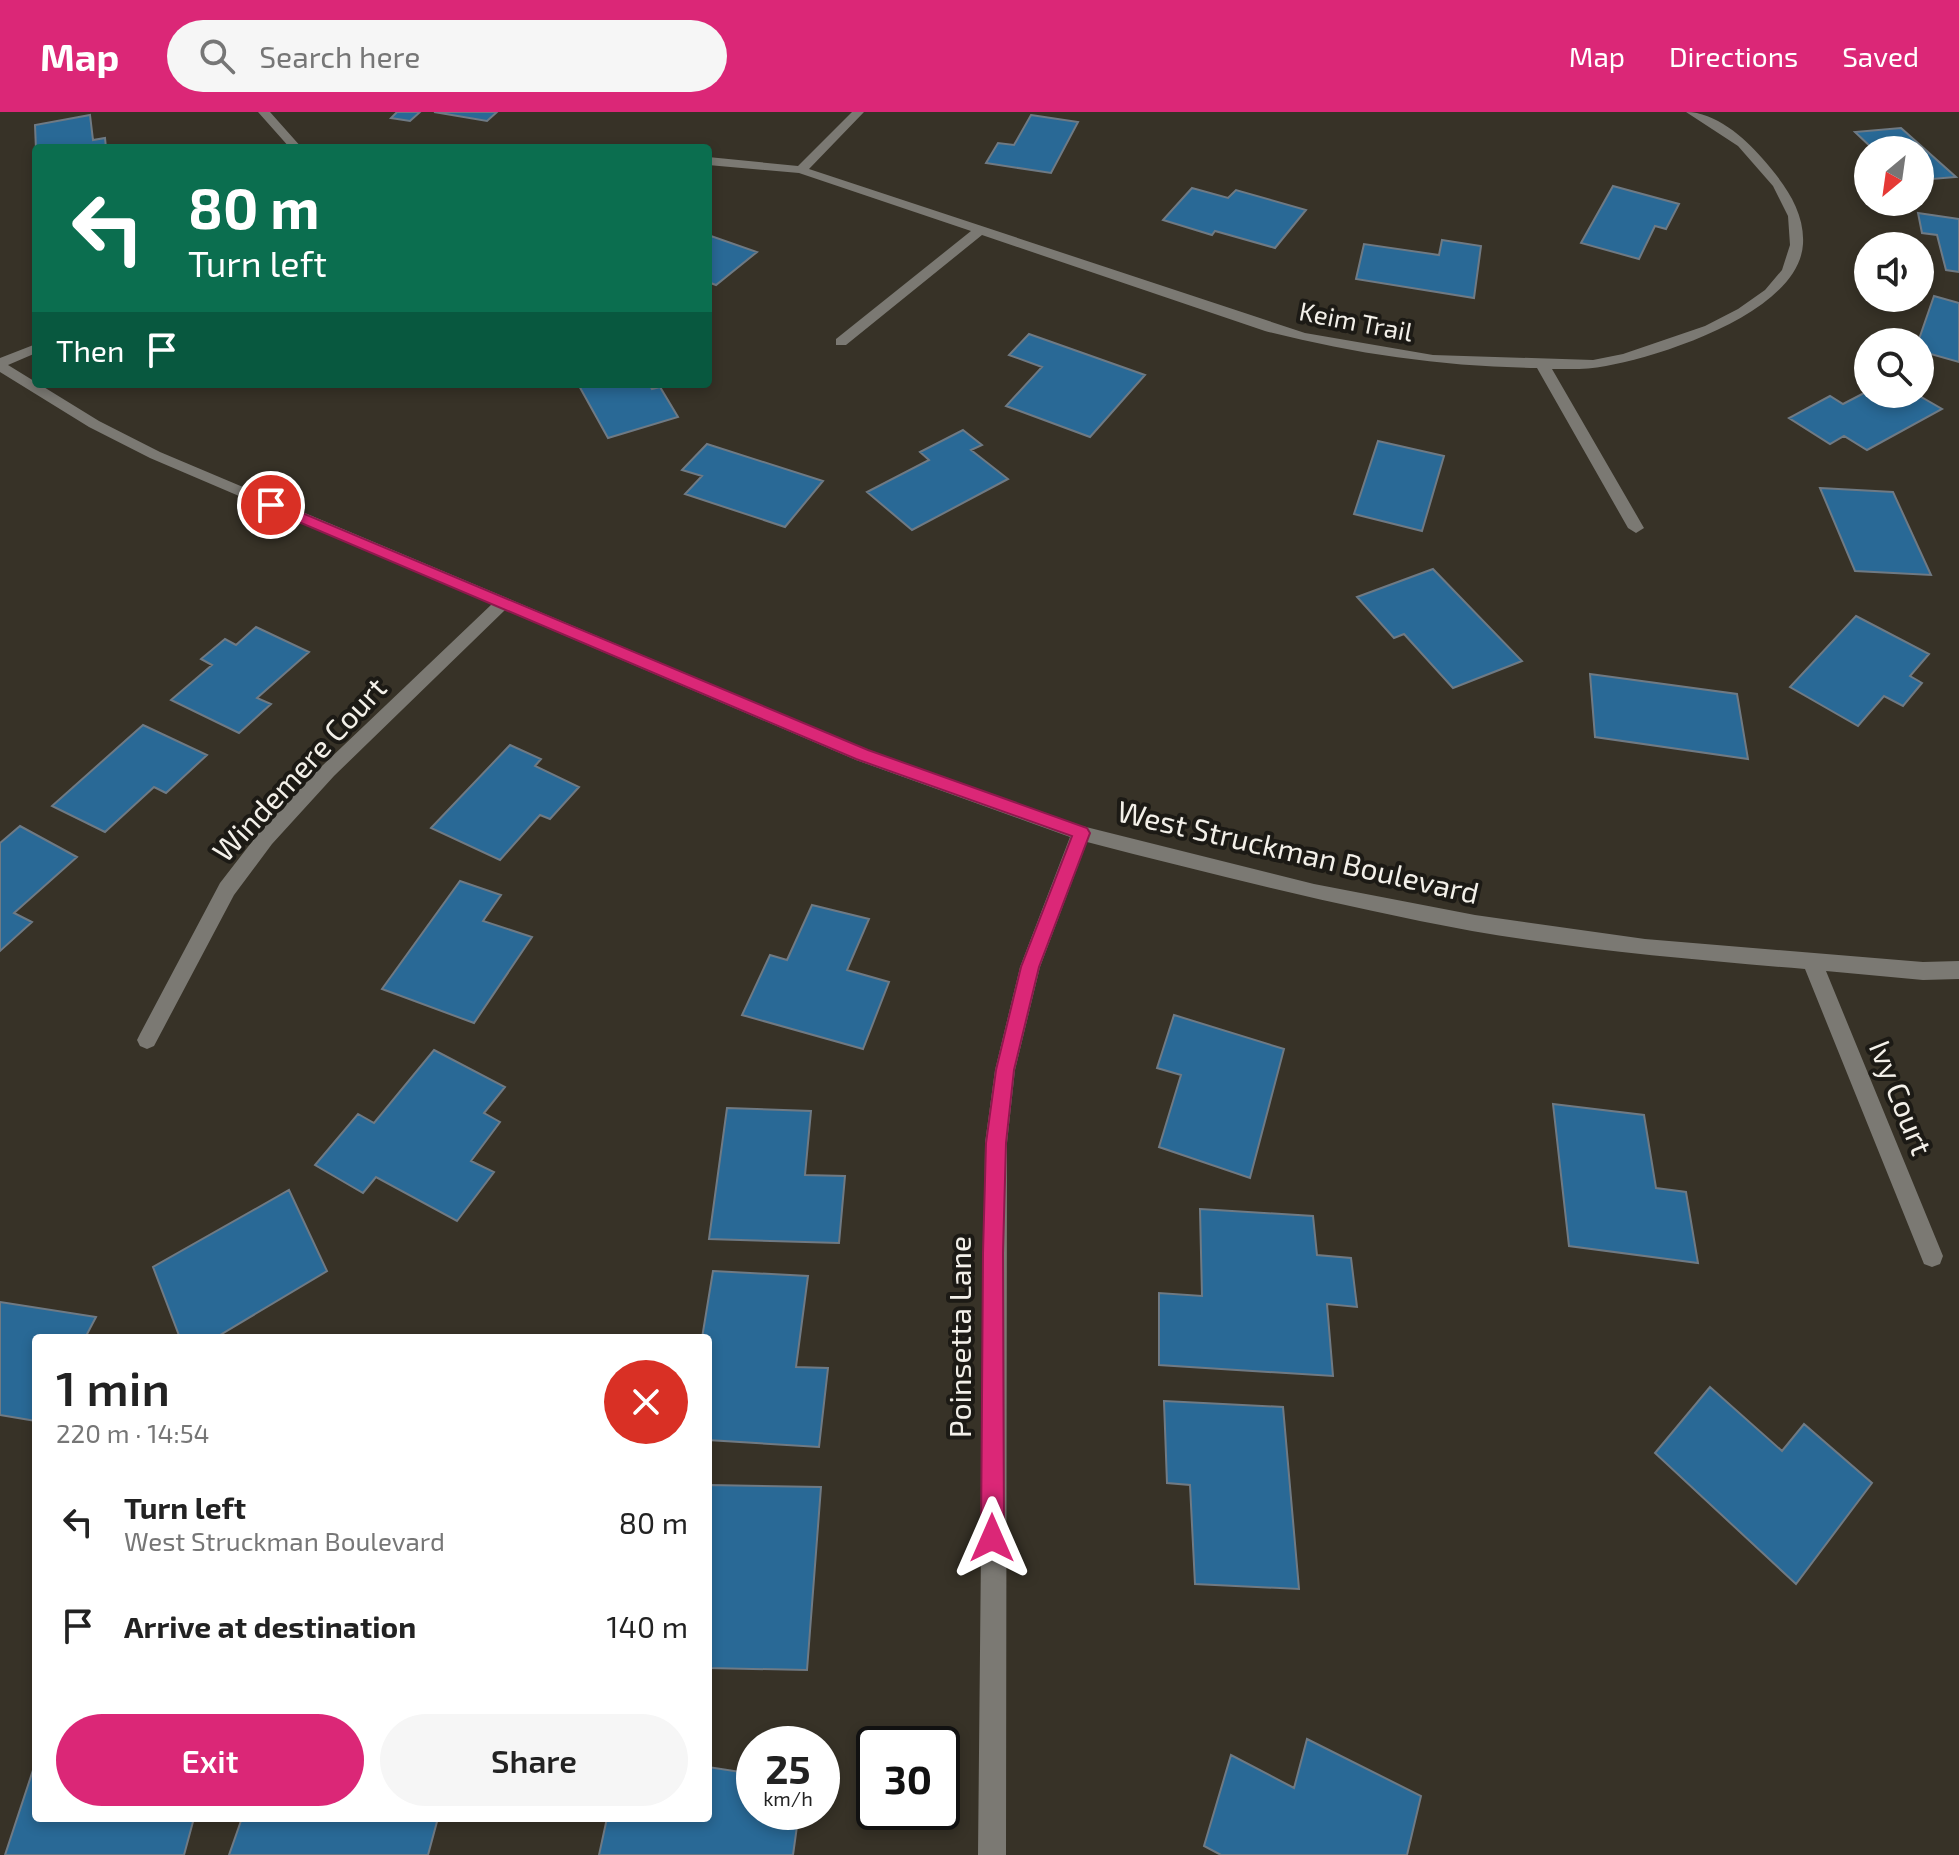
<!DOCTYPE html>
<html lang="en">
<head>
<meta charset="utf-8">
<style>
	:root { --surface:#fff; --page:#f6f6f6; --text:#222; --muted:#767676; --accent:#db2777 }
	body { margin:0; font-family:"Exo 2",sans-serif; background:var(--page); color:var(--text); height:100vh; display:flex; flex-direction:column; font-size:30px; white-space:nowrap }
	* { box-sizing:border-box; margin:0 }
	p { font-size:26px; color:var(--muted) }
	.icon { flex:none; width:44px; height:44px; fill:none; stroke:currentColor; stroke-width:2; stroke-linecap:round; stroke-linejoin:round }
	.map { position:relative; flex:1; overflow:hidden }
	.details { position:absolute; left:32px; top:1222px; width:680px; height:488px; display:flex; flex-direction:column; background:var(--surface); border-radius:8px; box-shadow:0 4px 12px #0003 }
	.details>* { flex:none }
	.guide { position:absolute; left:32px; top:32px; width:680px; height:244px; border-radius:8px; box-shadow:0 4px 12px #0003; background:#0b6e4f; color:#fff; overflow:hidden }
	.needle { width:52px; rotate:209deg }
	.fabs { position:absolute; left:1854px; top:24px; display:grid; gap:16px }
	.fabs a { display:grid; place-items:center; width:80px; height:80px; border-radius:50%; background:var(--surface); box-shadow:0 4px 12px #0003; font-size:40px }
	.speed { position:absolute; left:736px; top:1614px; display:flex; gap:16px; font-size:40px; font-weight:700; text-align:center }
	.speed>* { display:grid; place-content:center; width:104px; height:104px; border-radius:50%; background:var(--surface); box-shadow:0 4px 12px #0003; line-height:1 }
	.speed small { font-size:20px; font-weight:400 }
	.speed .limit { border:4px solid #111; border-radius:12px; background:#fff; color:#111 }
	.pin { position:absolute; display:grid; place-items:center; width:68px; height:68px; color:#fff; margin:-34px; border:4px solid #fff; border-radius:50%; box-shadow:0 2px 8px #0007 }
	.me { position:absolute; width:88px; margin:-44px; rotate:0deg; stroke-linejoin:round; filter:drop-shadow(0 0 6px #0008) }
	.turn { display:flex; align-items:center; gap:28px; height:168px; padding:0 24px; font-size:36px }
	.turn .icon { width:104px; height:104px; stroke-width:2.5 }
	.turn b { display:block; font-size:56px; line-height:68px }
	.then { display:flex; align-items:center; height:76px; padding:0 24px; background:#0003; gap:16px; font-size:30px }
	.round { display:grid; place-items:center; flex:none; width:84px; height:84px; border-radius:42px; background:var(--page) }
	.summary { display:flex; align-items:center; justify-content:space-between; height:136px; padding:0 24px }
	h1 { font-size:48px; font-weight:600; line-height:60px }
	.cta { display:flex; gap:16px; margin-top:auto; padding:16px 24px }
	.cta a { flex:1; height:92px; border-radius:48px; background:var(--accent); color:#fff; font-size:32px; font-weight:600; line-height:92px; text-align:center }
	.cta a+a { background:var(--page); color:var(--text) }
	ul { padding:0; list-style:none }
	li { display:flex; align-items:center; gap:24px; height:104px; padding:0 24px }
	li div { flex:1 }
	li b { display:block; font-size:30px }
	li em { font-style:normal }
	header { display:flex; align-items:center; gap:48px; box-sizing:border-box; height:112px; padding:0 40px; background:var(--accent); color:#fff }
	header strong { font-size:38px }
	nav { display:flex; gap:44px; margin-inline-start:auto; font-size:28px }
	.search { width:560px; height:72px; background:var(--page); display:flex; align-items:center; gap:20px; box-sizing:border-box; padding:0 28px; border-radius:44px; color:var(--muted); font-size:30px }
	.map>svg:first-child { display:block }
</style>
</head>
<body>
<header>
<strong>Map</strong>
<div class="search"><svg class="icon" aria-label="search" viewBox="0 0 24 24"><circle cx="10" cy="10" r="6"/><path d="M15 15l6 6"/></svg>Search here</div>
<nav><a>Map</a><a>Directions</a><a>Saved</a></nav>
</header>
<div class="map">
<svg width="1959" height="1743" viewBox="0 0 1959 1743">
	<rect width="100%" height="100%" fill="#373227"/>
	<path fill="#296996" stroke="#6f7a84" stroke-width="2" d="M397,0H420L410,9L391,6Z
		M434,0H497L487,9Z
		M90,3L93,28L105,26L106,36L36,38L35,13Z
		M1031,3L1078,10L1051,61L986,51L998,31L1014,33Z
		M1901,16L1956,65L1920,68V38H1874L1855,20Z
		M1613,74L1679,92L1666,117L1655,114L1639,147L1581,131Z
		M1192,76L1228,86L1236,78L1306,98L1275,136L1215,119L1212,123L1163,108Z
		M1918,101L1959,107V160L1946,158L1937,123L1922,121Z
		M708,123L757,140L716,173L708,170Z
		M1442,128L1481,134L1474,186L1356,167L1364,132L1439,143Z
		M1934,184L1959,191V250L1920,239L1918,230Z
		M1029,222L1145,263L1090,325L1006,294L1042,255L1009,243Z
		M578,272H649L652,277L660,275L678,305L608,326Z
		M1868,279V282H1916L1942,297L1867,338L1844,324L1830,332L1789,306L1830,284L1843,292Z
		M963,318L982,333L971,338L1008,367L912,418L867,380L929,348L920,340Z
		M1378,329L1444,344L1422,419L1354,402Z
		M707,332L823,369L785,415L685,382L702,364L682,358Z
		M1820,376L1893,380L1931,463L1855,459Z
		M1433,457L1522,549L1453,576L1404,522L1394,526L1357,485Z
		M1856,504L1929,542L1910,564L1922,571L1903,594L1884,584L1858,614L1790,575Z
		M256,515L309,540L257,586L271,592L239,621L171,588L212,553L201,547L225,527L236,533Z
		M1590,562L1737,582L1748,647L1595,625Z
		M143,613L207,643L166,681L154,675L105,720L52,694Z
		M510,633L541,647L535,654L579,675L550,707L540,703L500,748L431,716Z
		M20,714L77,745L14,801L32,810L0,839V731Z
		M460,769L501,783L483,809L532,825L474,911L382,877Z
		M812,793L869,807L847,858L889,870L863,937L742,903L770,843L787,848Z
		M1174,903L1284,937L1250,1066L1159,1035L1181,963L1157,956Z
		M434,938L505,975L484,1001L500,1010L471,1049L494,1060L457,1109L376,1065L363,1081L315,1053L358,1002L374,1011Z
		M1553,992L1644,1003L1656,1076L1686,1080L1698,1151L1569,1134Z
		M727,996L811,999L805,1063L845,1064L839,1131L709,1127Z
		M289,1078L327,1159L215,1226H180L153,1155Z
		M1200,1097L1313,1104L1317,1143L1351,1146L1357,1195L1327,1192L1333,1264L1159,1253V1181L1202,1184Z
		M713,1159L808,1164L796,1255L828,1256L819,1335L708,1328V1226H702Z
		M0,1190L96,1205L85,1226H36V1309L0,1303Z
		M1710,1275L1782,1339L1804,1312L1872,1371L1796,1472L1655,1341Z
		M1164,1289L1283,1295L1299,1477L1195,1472L1190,1373L1167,1371Z
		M708,1373L821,1375L807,1558L708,1556Z
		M1307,1627L1421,1684L1407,1743H1221L1204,1734L1231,1643L1294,1676Z
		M36,1649V1706H194L184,1743H5Z
		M708,1655L754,1662V1700H799L793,1743H599L607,1706H708Z
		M242,1706H438L428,1743H229Z"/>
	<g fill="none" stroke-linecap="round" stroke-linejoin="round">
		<path fill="#7b7973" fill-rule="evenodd" d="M258,0H270L302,36H290Z
			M852,0H864L809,57L1305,221L1433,243L1593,248L1623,242L1705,214L1738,197L1765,178L1782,158L1790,133L1788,104L1773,74L1738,34L1686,0C1715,0 1744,25 1762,46C1783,70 1805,98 1803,132C1799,200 1662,244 1606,254C1588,258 1570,257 1552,257L1644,416L1636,421L1628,416L1537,256C1445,255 1355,242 1265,219L982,123L846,233H836V227L971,119L799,61L708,53V45L798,54Z
			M36,232V241L8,253L99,309L160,340L868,638L1082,714L1314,772L1475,803L1645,827L1923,850L1959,849V867L1923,868L1826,859L1943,1144L1940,1152L1932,1155L1924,1152L1805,857C1694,848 1582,838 1472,819C1342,795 1215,763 1087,730L1040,855L1015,958L1007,1031L1006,1743H978L985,1031L995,958L1020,855L1070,725L856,648L505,498L334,664L272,732L234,783L154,934L147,937L140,934L137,928L140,922L220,771L258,722L322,654L492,492L150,346L89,315L0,260V246Z"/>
	</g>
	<path fill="#db2777" stroke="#8e194d" stroke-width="2" d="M271,388L868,638L1087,716L1090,721L1039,855L1014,958L1006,1031L1003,1141L1004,1426L1000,1434L992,1438L984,1434L981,1426L983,1141L986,1031L996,958L1021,855L1072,724L856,647L266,396V389Z"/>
	<g text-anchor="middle" stroke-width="8" stroke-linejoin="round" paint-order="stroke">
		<g font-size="26" fill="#f3f0e9" stroke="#1c1a15">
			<text transform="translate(1356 210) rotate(11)" y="9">Keim Trail</text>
		</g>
		<g font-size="30" fill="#f3f0e9" stroke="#1c1a15">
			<text transform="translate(300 658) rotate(-47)" y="10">Windemere Court</text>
			<text transform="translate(1298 741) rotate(13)" y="10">West Struckman Boulevard</text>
			<text transform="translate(1900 986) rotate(68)" y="10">Ivy Court</text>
			<text transform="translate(961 1225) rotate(-90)" y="10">Poinsetta Lane</text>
		</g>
	</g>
</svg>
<div class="fabs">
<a><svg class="needle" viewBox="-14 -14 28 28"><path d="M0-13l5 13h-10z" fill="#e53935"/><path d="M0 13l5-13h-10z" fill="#767676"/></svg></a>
<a><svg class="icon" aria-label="sound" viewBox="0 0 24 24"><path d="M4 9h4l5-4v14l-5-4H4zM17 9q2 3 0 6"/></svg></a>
<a><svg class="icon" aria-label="search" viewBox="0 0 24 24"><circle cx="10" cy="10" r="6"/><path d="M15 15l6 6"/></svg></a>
</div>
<div class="speed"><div>25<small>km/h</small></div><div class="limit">30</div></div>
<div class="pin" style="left:271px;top:393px;background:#d93025"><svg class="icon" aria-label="arrive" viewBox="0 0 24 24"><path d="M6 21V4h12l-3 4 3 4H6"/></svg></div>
<svg class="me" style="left:992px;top:1426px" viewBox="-20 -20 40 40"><path d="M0-17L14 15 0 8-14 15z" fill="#db2777" stroke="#fff" stroke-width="4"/></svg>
<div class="guide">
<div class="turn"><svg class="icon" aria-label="left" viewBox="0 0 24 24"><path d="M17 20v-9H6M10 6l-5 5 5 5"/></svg><div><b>80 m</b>Turn left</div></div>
<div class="then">Then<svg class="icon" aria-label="arrive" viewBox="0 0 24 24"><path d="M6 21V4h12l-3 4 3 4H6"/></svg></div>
</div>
<section class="details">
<div class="summary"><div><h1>1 min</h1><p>220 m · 14:54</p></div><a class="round" style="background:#d93025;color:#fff"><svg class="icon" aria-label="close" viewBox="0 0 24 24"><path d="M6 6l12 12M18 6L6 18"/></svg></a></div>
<ul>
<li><svg class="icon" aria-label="left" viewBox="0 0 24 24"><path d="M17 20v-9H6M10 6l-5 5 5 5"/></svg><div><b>Turn left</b><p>West Struckman Boulevard</p></div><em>80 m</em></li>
<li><svg class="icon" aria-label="arrive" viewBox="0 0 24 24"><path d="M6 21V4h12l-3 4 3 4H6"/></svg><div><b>Arrive at destination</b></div><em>140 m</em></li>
</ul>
<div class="cta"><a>Exit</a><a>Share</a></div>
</section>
</div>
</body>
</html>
